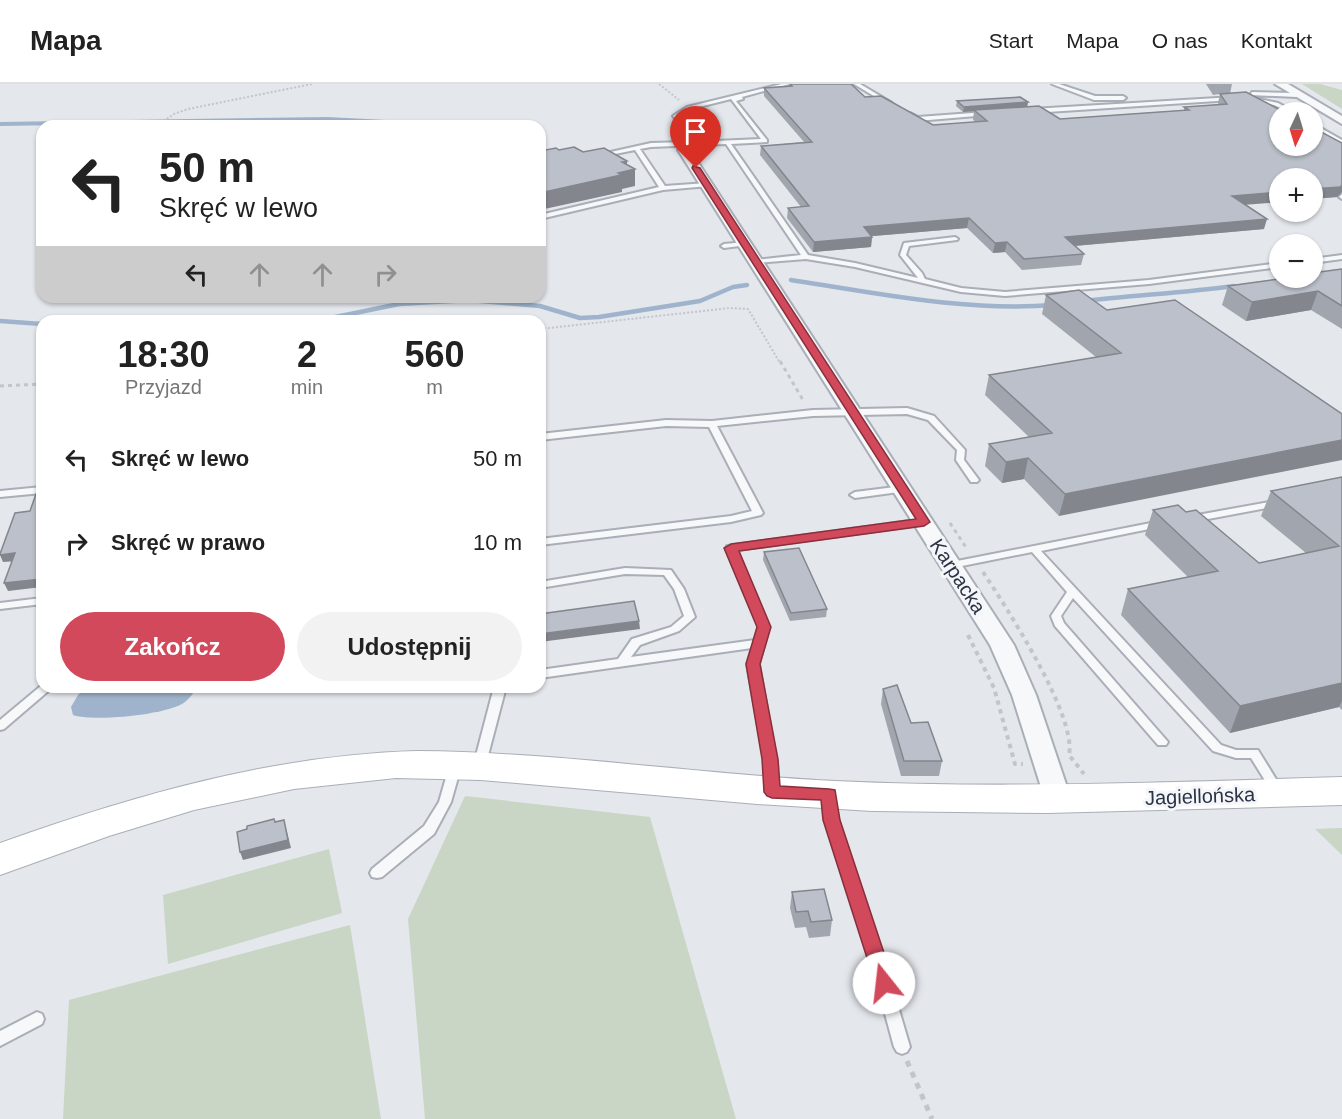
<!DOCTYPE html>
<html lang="pl">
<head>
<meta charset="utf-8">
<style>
	:root { --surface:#fff; --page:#f2f2f2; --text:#222; --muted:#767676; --line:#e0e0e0; --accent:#d1495b }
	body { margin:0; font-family:Helvetica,sans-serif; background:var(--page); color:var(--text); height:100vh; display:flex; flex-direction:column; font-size:22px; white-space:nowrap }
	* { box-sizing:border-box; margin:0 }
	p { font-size:20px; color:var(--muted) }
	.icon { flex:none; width:33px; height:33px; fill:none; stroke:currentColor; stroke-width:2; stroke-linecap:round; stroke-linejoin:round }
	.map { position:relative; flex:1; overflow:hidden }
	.side { position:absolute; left:36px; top:231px; width:510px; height:378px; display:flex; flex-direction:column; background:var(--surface); border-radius:18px; box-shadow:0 2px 4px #0004 }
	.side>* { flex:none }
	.hud { position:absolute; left:36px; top:36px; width:510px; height:183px; border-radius:18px; box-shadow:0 2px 4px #0004; background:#fff; color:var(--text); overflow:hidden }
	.needle { width:39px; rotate:184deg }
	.fabs { position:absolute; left:1269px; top:18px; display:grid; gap:12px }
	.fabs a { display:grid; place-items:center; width:54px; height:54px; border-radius:50%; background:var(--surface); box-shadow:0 2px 4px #0004; font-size:30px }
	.pin { position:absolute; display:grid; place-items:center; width:51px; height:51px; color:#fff; margin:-62px -26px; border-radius:50% 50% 50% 0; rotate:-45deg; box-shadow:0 0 6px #0007 }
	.pin .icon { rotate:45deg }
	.me { position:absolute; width:66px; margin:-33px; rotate:344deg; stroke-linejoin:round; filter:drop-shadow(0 0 4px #0008) }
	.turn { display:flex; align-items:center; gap:21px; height:126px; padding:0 24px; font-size:27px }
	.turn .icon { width:78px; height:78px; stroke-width:2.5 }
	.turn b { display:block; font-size:42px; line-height:51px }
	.lanes { display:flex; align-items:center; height:57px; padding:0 24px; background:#0003; justify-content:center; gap:30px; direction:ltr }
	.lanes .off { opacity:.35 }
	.eta { display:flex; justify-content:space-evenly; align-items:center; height:102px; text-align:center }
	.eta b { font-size:36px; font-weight:800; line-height:42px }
	.action { display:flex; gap:12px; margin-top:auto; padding:12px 24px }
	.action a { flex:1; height:69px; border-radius:36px; background:var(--accent); color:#fff; font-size:24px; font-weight:800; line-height:69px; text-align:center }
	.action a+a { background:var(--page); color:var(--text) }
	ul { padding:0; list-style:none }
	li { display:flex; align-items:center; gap:18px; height:84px; padding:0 24px }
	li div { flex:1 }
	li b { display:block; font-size:22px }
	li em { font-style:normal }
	header { display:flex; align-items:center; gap:36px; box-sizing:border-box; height:84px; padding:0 30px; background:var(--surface); border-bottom:2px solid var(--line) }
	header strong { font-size:28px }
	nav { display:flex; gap:33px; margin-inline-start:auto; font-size:21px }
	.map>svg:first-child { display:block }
</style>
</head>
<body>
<header>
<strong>Mapa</strong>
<nav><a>Start</a><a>Mapa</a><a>O nas</a><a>Kontakt</a></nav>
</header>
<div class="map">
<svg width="1342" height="1035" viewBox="0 0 1342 1035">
	<rect width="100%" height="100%" fill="#e4e7ec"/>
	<path fill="#c9d6c5" d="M1302,0H1320L1342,6V25Z
		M465,712L650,733L736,1035H425L408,835Z
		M1342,744V771L1315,745Z
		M329,765L342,829L168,880L163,811Z
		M350,841L381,1035H63L69,916Z"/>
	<path fill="#9fb4cc" d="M86,603H196C194,609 190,614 185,618C168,631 93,638 73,631L71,623L78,611Z"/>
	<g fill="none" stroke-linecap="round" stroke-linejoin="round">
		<path stroke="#9fb4cc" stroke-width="4" d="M0,40L327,35L463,42"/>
		<path stroke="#9fb4cc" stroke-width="4.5" d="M791,196C878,209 965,228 1053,221
			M1085,217C1135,211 1184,209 1234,202
			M0,237L42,240
			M316,237L399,220L469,216L540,222L580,234L599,233L700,217L733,203L747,201"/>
		<g stroke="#a9aeb7" stroke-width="4">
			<path id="lane" d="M782,0H790L742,13L743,15L736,17L767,56V58L731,60L808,171L855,179L918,194L900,171L904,159L955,153L958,155L957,156L909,162L906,171L922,189L925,195L961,204L1005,208L1149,196L1280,179V183L1149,200L1005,212L961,208L855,183L806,175L756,179L754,178V176L801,171L726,60L651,63L640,65L665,102L707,99L709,100V102L663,106L540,135V131L659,103L635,66L600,73L597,71L651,59L686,58L691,54L673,32L687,23ZM731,15L761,55L693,58L697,54L679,32L691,25Z
				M854,0H860L892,19L887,20Z
				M1052,0H1059L1095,12H1123L1126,14L1123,16H1094Z
				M1252,8L1296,9L1299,11L1296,13L1250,11Z
				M1234,13L1232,16L1032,29L1029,27L1032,25Z
				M1250,13L1278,19L1295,28H1289L1274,21L1248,16Z
				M986,28L988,31L917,37L907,31L910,29L918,33Z
				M1312,39L1342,56V60L1312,43Z
				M1342,110V115L1339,113Z
				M745,158L748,160L747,161L724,164L721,162L724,160Z
				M1342,171V175L1312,179V175Z
				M907,324L934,332L965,366L964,376L979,396L977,398H971L956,376L957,366L928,336L907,330L813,332L717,342L763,429L761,431L731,438L540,461V455L731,432L752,427L709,343L666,342L540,356V350L666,336L712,337L813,326Z
				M903,402L908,405L906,407L855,414L850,411L855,408Z
				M42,403V409L0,413V407Z
				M1280,416L1283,417L1285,419L1283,421L1192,438L1187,435L1192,432Z
				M924,435L929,438L927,440L737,466L769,543L759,580L776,675L778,704L776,707L772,709L768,707L766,704L764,675L747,580L752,564L540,594V586L618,575L632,555L671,543L684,532L674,505L664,491L625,490L540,504V498L625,484L671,486L684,505L695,533L679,547L640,561L631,573L755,556L759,543L726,464L727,462Z
				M1161,437L1164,438L1166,440L1164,442L1041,467L1221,661L1236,666H1258L1284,708L1282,711L1278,713L1274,711L1251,674H1236L1213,667L1073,514L1061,532L1064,539L1168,658L1166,661H1158L1055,542L1051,532L1067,508L1032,468L952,484L947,481L952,478Z
				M42,514V520L0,525V519Z
				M42,601V603H53L4,645L0,646V636Z
				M494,603H506L485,683L483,686L479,688L475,686L473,683Z
				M455,678L459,680L461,683L451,718L434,750L382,793L377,794L372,793L370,789L372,785L424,742L439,718L449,683L451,680Z
				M829,706L833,708L835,711L837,736L885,878L910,963L907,968L902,970L897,968L894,963L871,878L825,736L823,711L825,708Z
				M37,928L42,930L44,935L42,940L0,962V947Z"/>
		</g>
		<g stroke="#a9aeb7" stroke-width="4">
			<path id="street" d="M1275,0H1288L1342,32V40Z
				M687,56L693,60L690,66L1014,561L1036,611L1071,715L1067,722L1057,725L1047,722L1012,611L990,561L678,66L683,57Z"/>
		</g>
		<g stroke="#a9aeb7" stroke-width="2">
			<path id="secondary" d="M417,667C556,668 696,690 835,697C1004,705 1173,698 1342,693V721L1048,729L872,727L757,720L481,696L396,694L294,705L194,726L109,752L0,791V759C135,711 273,671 417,667Z"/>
		</g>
		<path stroke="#c2c5cb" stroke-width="2" stroke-dasharray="2 2" stroke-linecap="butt" d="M659,0L679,16
			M157,42L174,30L188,25L312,0
			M540,245L730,224L748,225L780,279"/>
		<path stroke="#c2c5cb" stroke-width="3" stroke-dasharray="4 4" stroke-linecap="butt" d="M780,277L803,316
			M0,302L42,300
			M950,439L967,465"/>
		<path stroke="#c2c5cb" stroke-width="4" stroke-dasharray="4.5 4.5" stroke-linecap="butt" d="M983,488C1006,523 1077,632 1069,671L1084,690
			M968,551L994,604L1015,680H1023"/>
		<path stroke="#c2c5cb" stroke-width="5" stroke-dasharray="6 6" stroke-linecap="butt" d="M907,977L932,1035"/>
		<use href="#lane" fill="#f7f8fa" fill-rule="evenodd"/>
		<use href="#street" fill="#f7f8fa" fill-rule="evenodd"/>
		<use href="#secondary" fill="#fff" fill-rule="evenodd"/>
	</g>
	<path fill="#a1a5ae" d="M790,0H851L865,13L933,41L976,38L973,36L974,27L963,28L956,22L957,17L1028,18L1027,23L1060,35L1184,26V23L1219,21L1218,19L1220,10L1213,11L1206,0H1232L1230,10L1342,108L1337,113L1312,115V94L1245,121L1264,145L1075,162L1084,170L1081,181L1022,186L1005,168L993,169L967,144L872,152L871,163L813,168L787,134L788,124L801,123L760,71L761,62L804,58L764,12V4L789,2Z
		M1342,185V245L1311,226L1246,237L1222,221L1228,202Z
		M1046,211L1107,226L1175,216L1059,432L1024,395L1002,399L985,382L989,360L1029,353L985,311L989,291L1096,273L1042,230Z
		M1342,393V626L1339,623L1230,649L1121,531L1128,505L1188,493L1145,451L1153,426L1186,428L1259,479L1306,469L1261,432L1271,407Z
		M764,468L827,525L826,533L790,537L763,476Z
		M883,605L942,677L939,692H901L881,620Z
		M792,808L832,836L830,852L809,854L806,843L795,844L790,824Z"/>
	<path fill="#83868d" d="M1028,18L1027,23L963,28L964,23Z
		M627,77V87L635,85V102L622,105V108L540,126V109Z
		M1342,101V108L1337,113L1312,115V105Z
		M1280,108V118L1229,122L1232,112Z
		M969,134L967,144L862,153L864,143Z
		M1267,135L1264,145L1062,163L1065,153Z
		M872,153L871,163L813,168L814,158Z
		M1007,158L1005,168L993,169L995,159Z
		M1318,207L1311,226L1246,237L1252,218Z
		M1342,356V376L1059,432L1065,410Z
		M1028,374L1024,395L1002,399L1006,378Z
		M540,436H543V443H540Z
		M15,469L18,477L3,478L0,471Z
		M42,495V503L8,507L4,499Z
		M639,537L640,545L540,558V550Z
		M1342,599V617L1339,623L1230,649L1240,622Z
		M284,736L291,764L243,776L240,768Z"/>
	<path fill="#bbc0ca" stroke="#83868d" stroke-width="1.5" d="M790,0H851L865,13L881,12L933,41L987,37L974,26L1039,22L1060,35L1189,26L1184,23L1227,20L1220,10L1246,8L1284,28H1280V62H1312V43L1342,59V101L1340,103L1312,105V94H1280V108L1232,112L1267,135L1065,153L1084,170L1024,175L1007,158L995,159L969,134L864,143L872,153L814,158L788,124L809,122L761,62L812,58L764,4L792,2Z
		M1020,13L1028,18L964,23L957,17Z
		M574,63L583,68L604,64L627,77L622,78L635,85L618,89L621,91L540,109V67L556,64L559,66Z
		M1342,185V222L1318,207L1252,218L1228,202L1286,194H1312V189Z
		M1079,206L1107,226L1175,216L1342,330V356L1065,410L1028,374L1006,378L989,360L1052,349L989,291L1121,269L1046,211Z
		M1342,393V599L1240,622L1128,505L1218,487L1153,426L1178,421L1186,428L1196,426L1259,479L1339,462L1271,407Z
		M42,409V495L4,499L15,469L0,471V470L15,429L30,427L36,410Z
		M540,423L543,436H540Z
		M799,464L827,525L791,529L764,468Z
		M634,517L639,537L540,550V530Z
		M897,601L911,639L928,638L942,677H904L883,605Z
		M274,735L275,738L284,736L288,756L240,768L237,748L247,745V742Z
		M824,805L832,836L811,838L808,827L796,828L792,808Z"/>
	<path fill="#d1495b" stroke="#882f3b" stroke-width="1.5" d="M693,82L700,84L930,438L924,442L739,467L771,543L760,580L778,675L780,702L829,705L835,706L840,736L894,899L891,905L884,908L878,905L875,899L823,736L821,716L772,714L767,712L764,708L762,675L746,580L757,543L724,464L731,460L916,435L692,84Z"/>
	<g text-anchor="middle" stroke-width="6" stroke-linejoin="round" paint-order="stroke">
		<g font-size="20" fill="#2b3445" stroke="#f4f6f9">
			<text transform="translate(958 492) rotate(57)" y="7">Karpacka</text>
			<text transform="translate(1200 712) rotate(-2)" y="7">Jagiellońska</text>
		</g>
	</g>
</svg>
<div class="fabs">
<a><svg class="needle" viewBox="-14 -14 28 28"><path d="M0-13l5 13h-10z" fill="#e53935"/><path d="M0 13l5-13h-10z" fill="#767676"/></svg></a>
<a>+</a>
<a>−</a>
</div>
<div class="pin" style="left:696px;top:84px;background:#d93025"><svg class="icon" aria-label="arrive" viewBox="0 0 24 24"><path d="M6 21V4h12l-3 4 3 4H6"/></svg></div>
<svg class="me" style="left:884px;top:899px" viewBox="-20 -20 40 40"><circle r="19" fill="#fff"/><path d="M0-13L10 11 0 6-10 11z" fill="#d1495b"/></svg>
<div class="hud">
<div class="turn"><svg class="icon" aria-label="left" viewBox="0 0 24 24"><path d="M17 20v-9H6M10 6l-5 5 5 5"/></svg><div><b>50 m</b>Skręć w lewo</div></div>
<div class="lanes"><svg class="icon" aria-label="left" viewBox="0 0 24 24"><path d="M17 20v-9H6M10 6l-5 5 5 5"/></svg><svg class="icon off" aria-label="ahead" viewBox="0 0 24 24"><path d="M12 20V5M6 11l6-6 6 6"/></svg><svg class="icon off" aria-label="ahead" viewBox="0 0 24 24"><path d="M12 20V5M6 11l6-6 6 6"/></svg><svg class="icon off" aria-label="right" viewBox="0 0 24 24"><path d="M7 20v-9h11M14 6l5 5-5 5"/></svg></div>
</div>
<section class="side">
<div class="eta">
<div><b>18:30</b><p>Przyjazd</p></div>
<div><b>2</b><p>min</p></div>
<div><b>560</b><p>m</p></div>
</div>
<ul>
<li><svg class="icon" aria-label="left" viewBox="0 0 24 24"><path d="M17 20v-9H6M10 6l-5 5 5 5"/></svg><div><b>Skręć w lewo</b></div><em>50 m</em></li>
<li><svg class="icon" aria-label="right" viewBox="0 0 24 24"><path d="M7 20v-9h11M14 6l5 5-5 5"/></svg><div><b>Skręć w prawo</b></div><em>10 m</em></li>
</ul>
<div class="action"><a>Zakończ</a><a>Udostępnij</a></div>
</section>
</div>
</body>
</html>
